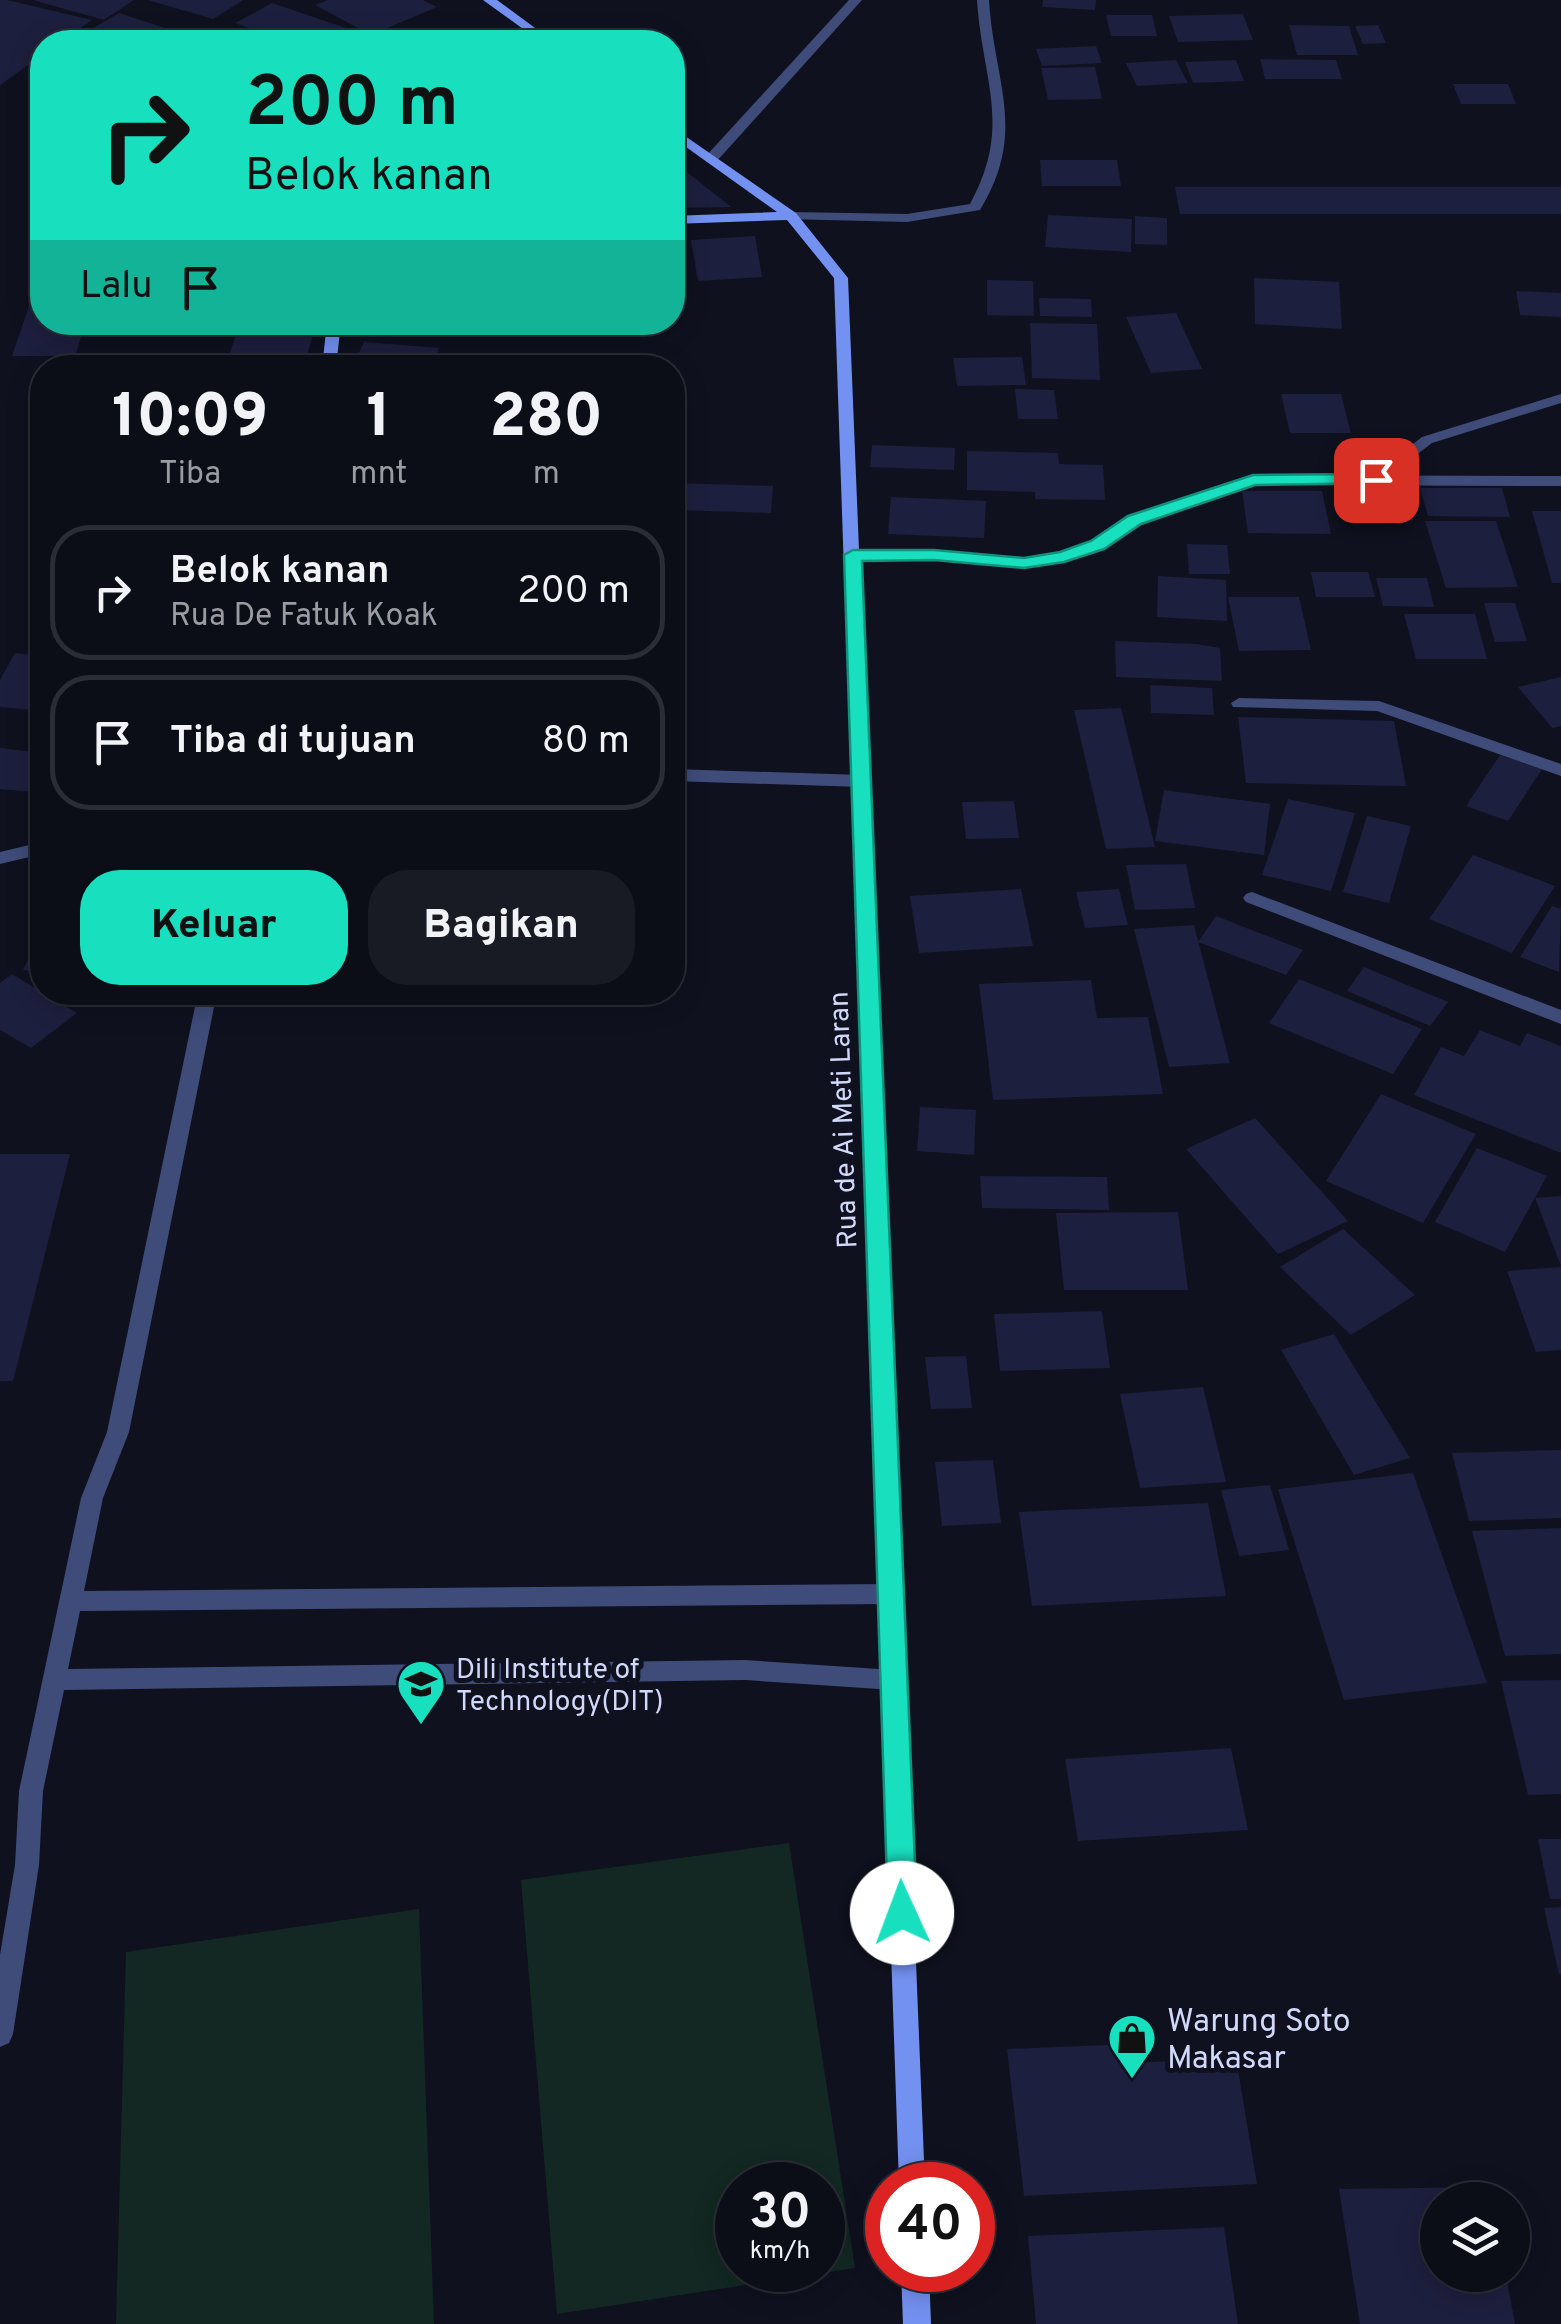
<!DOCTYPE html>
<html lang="id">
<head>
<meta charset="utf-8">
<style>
	:root { --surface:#0b0d17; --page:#191b24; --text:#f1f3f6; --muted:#9a9ca1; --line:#2b2d36; --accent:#18e0bf }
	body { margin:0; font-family:Overpass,sans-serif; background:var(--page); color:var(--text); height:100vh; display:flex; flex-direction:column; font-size:38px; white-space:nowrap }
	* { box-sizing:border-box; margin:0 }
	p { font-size:32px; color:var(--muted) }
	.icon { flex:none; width:55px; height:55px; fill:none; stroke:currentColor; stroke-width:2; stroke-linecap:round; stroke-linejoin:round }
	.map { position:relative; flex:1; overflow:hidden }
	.side { position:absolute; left:30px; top:355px; width:655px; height:650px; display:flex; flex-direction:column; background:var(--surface); border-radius:40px; box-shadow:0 5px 25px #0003,0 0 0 2px var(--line) }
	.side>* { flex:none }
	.guide { position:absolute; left:30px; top:30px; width:655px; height:305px; border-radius:40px; box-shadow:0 5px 25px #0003,0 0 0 2px var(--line); background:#18e0bf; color:#111; overflow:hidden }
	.fabs { position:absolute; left:1420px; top:2182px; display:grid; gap:20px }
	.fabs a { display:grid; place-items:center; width:110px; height:110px; border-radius:50%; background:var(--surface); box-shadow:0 5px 25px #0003,0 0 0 2px var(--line); font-size:50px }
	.speed { position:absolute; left:715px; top:2162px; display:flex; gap:20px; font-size:50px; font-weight:700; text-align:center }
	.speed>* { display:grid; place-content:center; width:130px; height:130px; border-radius:50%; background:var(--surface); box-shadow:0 5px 25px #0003,0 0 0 2px var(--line); line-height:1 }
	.speed small { font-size:25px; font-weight:400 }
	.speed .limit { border:15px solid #d22; background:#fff; color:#111 }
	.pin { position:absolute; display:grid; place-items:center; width:85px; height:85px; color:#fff; margin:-42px; border-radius:20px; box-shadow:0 5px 15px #0006 }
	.me { position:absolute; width:110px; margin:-55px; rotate:358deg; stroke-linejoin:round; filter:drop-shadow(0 0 8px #0008) }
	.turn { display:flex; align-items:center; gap:35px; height:210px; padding:0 50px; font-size:45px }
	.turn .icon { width:130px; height:130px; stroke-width:2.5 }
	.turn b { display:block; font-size:70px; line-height:85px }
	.then { display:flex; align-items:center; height:95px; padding:0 50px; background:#0003; gap:20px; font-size:38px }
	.eta { display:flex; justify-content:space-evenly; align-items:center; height:170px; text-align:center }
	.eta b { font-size:60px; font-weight:800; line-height:70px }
	.action { display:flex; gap:20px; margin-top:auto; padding:20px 50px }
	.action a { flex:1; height:115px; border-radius:40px; background:var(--accent); color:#111; font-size:40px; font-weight:800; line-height:115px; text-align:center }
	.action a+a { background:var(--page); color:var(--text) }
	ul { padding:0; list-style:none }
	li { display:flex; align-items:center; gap:30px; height:135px; margin:0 20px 15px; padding:0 30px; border:5px solid var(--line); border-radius:40px }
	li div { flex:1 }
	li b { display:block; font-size:38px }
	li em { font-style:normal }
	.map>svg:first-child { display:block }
</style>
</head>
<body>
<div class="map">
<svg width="1561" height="2324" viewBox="0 0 1561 2324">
	<rect width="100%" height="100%" fill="#0f111f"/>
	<path fill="#132822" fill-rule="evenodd" d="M789,1843L855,2268L557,2314L521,1880ZM738,2185H822V2270H738Z
		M419,1909L434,2324H116L126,1952Z"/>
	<path fill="#1d1f3e" d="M0,0H7L92,20L60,42H42V55L0,85Z
		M33,0H134L104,20Z
		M148,0H243L213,19Z
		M328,0H423L437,7L371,35L315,5Z
		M1043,0H1096L1095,10L1042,7Z
		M272,3L367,35L355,42H291L235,23Z
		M119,13L174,31L155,42L73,40Z
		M1243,14L1253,40L1178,42L1169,16Z
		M1106,15H1152L1157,36H1111Z
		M1289,25L1349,26L1358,55H1297Z
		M1378,25L1386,43L1363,44L1355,26Z
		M511,33L522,42H480V41Z
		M1096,46L1102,63L1042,66L1036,49Z
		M1260,59L1336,60L1342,79H1265Z
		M1176,60L1188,83L1137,86L1126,63Z
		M1236,60L1244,81L1193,83L1185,62Z
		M1095,67L1102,99L1048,100L1041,68Z
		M1453,84H1508L1516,104H1461Z
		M672,160L731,207L672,208Z
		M1040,160H1117L1121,186H1042Z
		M1175,187H1561V214H1180Z
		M1048,215L1132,219L1131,252L1045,247Z
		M1135,216L1167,218V245L1135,244Z
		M755,236L762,277L698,281L691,240Z
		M1254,278L1339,282L1342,329L1255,324Z
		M987,280L1033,281L1034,316L987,315Z
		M1516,291L1561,293V317L1520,315Z
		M1039,298L1091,299L1092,317L1040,316Z
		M30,303H42V322H86L75,356H12Z
		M1176,313L1202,369L1151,373L1126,317Z
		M98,322H143L142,329H96Z
		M239,322H316L304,368H226Z
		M359,322H418L415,334L356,332Z
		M1030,323L1097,324L1100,380L1032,378Z
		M364,342L439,348L430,368L352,367Z
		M1022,357L1026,385L957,386L953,358Z
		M1015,389L1054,390L1058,419H1018Z
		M1281,394H1341L1351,433H1290Z
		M872,445L955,448L954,470L870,467Z
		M967,451L1058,453L1059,464L1103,465L1105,500L1035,499V492L967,490Z
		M672,483L773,486L771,513L672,510Z
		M1420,488H1502L1510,517L1428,516Z
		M1242,491H1322L1331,534L1248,533Z
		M891,497L986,501L984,538L888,534Z
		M1532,511H1561V583H1552Z
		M1425,521H1496L1518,587L1446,588Z
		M1187,544L1227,545L1230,574H1189Z
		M1311,572H1368L1375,597H1316Z
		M1158,576L1226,580L1227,621L1157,617Z
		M1376,578H1427L1434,607L1383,606Z
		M1228,597H1299L1311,650L1239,651Z
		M1484,603H1515L1527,641L1495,642Z
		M1404,614H1475L1487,659H1416Z
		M1115,641L1197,644L1220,648L1222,681L1116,677Z
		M15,653L42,656V711L0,707V680Z
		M1561,677V726L1552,728L1518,687Z
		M1150,685L1212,688L1214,715L1151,713Z
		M1121,708L1155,847L1106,849L1074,710Z
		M1238,717L1394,721L1406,786L1246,783Z
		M0,748L42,753V793L0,789Z
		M1500,755L1542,769L1508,821L1466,806Z
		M1164,790L1270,804L1264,855L1155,841Z
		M1288,799L1355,813L1331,891L1262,875Z
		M1014,801L1019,838L966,839L962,802Z
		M1367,816L1411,826L1389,903L1343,892Z
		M1473,855L1555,886L1512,953L1429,919Z
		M1186,864L1195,908L1135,910L1126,865Z
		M1021,889L1033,946L919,953L910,896Z
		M1119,889L1128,925L1085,928L1076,892Z
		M1552,906L1561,909L1559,972L1520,957Z
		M1216,916L1303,950L1286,975L1198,942Z
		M1194,925L1230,1063L1169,1067L1134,929Z
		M42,931V972L23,970Z
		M1364,967L1448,1002L1430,1026L1347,991Z
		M12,974L77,1013L31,1048L0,1030V983Z
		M1299,979L1422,1029L1393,1074L1269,1023Z
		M1091,980L1097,1018L1148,1017L1163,1094L993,1100L979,984Z
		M1480,1030L1520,1046L1527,1033L1561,1046V1153L1414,1095L1441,1047L1464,1056Z
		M1381,1094L1476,1134L1423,1223L1326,1181Z
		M920,1107L976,1110L974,1155L917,1151Z
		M1255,1118L1311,1180L1348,1221L1278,1254L1186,1149Z
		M1477,1148L1547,1176L1505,1252L1435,1222Z
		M0,1154H70L13,1381H0Z
		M980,1176L1107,1177L1109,1210L982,1208Z
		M1561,1196V1266L1535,1198Z
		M1178,1212L1188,1290H1064L1056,1213Z
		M1343,1229L1415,1295L1351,1335L1280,1267Z
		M1561,1267V1350L1536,1352L1507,1271Z
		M1102,1311L1110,1368L1000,1371L994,1314Z
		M1334,1334L1410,1458L1354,1475L1281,1350Z
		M966,1356L972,1408L931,1409L925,1357Z
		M1203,1387L1226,1482L1140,1488L1120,1394Z
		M1561,1450V1518L1469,1521L1452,1453Z
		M993,1460L1001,1523L942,1526L935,1462Z
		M1413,1473L1487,1683L1344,1700L1278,1489Z
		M1270,1485L1289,1550L1239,1556L1221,1490Z
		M1208,1503L1226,1596L1032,1606L1019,1512Z
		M1561,1528V1654L1505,1656L1472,1531Z
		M1561,1680V1794L1528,1795L1501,1681Z
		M1231,1748L1248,1830L1078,1841L1065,1759Z
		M1538,1839H1561V1899H1550Z
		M1561,1907V1974H1559L1544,1908Z
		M1129,2044L1132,2063L1236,2058L1257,2184L1024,2196L1007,2049Z
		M1490,2187L1493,2200H1438V2275H1506L1515,2324H1360L1339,2189Z
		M1224,2227L1238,2324H1036L1028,2236Z"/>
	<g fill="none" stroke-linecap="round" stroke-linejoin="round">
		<path fill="#3f4c79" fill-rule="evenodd" d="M849,0H862L716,162H706V156Z
			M1561,394V403L1432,443L1381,482H1371L1368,479L1422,437Z
			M672,769L862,775L871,781L862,787L672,781Z
			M198,992H217L129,1432L103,1498L84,1591L890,1584L898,1587L901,1594L898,1601L890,1604L80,1611L68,1669L745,1660L894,1670L902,1673L906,1680L902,1687L894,1690L745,1680L64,1690L43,1791L39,1865L13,2034L9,2043L0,2047V1955L15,1865L19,1791L81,1498L107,1432Z"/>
		<path fill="#3f4c79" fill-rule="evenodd" d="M977,0H989C994,83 1028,131 980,210L907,222L786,219V213L791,212L907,214L970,204C1013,126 982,80 977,0Z
			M1253,475L1561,476V486L1254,485L1141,523L1103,548L1064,562L1024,568L935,560H853L845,555L853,550H935L1024,558L1061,553L1091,542L1129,517Z
			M1239,698L1379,701L1561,764V776L1377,711L1233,707L1231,703Z
			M42,842V854L0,864V852Z
			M1252,892L1561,1010V1024L1246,902L1243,898L1246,894Z"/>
		<path fill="#7391f0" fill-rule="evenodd" d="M483,0H497L554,42H541Z
			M672,127L796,213L848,278L925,2185H899L834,278L787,220L672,224V216L777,212L672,137Z
			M327,322H341L336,368H322Z
			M901,2270H929L931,2324H903Z"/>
	</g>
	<path fill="#18e0bf" stroke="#10927c" stroke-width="2.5" d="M1376,474L1385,480L1382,483L1255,485L1141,524L1104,549L1064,562L1024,568L934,560L862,561L917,1913L913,1923L902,1927L892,1923L888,1913L844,555L853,550H934L1024,558L1060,552L1091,541L1128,516L1253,475Z"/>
	<defs>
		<g id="university-pin" transform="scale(2.5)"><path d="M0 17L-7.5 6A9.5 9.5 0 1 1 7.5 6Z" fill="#18e0bf" stroke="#0f111f"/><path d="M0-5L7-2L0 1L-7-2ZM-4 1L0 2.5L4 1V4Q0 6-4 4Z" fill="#111"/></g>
		<g id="shop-pin" transform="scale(2.5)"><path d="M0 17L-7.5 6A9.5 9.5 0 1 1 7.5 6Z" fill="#18e0bf" stroke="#0f111f"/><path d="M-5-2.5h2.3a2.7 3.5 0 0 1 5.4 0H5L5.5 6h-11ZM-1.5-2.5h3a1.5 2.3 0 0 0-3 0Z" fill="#111"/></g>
	</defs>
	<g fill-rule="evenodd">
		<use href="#university-pin" x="421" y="1684"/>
		<use href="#shop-pin" x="1132" y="2038"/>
	</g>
	<g text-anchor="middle" stroke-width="10" stroke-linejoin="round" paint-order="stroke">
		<g font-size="28" fill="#d2d8fa" stroke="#0f111f">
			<text transform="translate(842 1120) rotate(-92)" y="10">Rua de Ai Meti Laran</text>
		</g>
		<g font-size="28" fill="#d2d8fa" stroke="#0f111f" text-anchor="start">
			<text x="456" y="1678">Dili Institute of<tspan x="456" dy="32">Technology(DIT)</tspan></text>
		</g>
		<g font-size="32" fill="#d2d8fa" stroke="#0f111f" text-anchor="start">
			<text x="1167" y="2031">Warung Soto<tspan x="1167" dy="37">Makasar</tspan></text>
		</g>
	</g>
</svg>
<div class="fabs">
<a><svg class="icon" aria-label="layers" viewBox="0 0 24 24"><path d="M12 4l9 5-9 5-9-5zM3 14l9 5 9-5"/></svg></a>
</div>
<div class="speed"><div>30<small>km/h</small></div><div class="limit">40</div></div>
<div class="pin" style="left:1376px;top:480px;background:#d93025"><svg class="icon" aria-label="arrive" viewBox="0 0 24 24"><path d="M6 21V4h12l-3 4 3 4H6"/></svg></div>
<svg class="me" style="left:902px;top:1913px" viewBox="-20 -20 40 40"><circle r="19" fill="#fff"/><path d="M0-13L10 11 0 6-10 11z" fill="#18e0bf"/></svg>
<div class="guide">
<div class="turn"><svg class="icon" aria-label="right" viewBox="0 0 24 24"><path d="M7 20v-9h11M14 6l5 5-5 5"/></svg><div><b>200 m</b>Belok kanan</div></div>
<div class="then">Lalu<svg class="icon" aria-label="arrive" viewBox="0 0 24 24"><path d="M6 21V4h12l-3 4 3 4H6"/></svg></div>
</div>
<section class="side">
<div class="eta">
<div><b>10:09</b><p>Tiba</p></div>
<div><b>1</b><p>mnt</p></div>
<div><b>280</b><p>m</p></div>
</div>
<ul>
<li><svg class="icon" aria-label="right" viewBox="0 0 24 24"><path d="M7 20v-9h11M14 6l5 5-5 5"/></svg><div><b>Belok kanan</b><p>Rua De Fatuk Koak</p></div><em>200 m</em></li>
<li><svg class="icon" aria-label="arrive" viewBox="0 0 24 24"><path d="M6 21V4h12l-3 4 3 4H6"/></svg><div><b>Tiba di tujuan</b></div><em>80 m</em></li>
</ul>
<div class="action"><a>Keluar</a><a>Bagikan</a></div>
</section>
</div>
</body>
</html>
